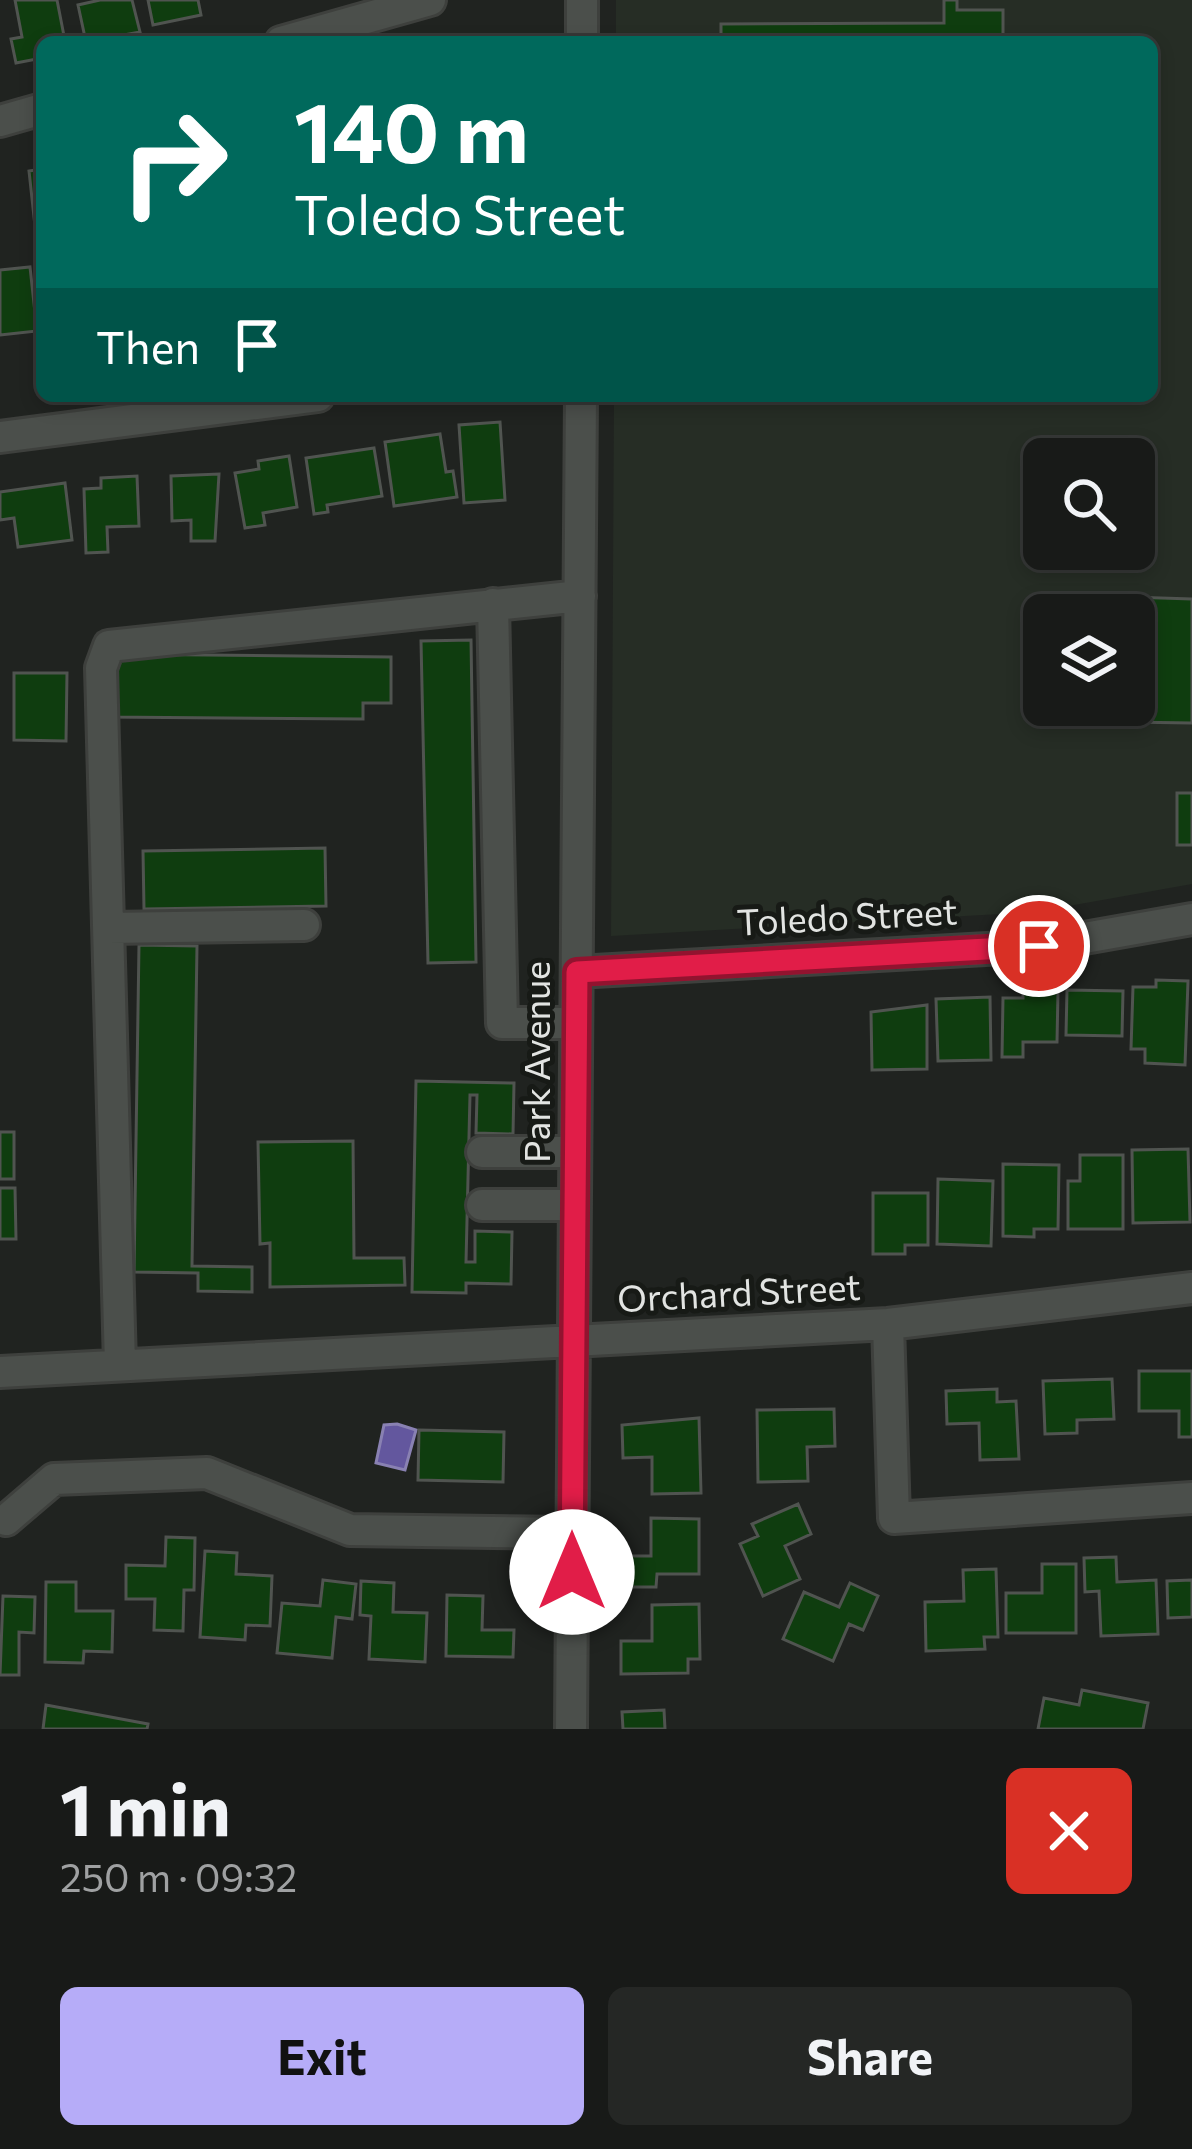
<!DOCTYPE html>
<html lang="en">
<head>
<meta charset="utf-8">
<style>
	:root { --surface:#181a18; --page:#252725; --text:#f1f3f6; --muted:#9fa1a2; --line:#363837; --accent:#b6acf8 }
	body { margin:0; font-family:Commissioner,sans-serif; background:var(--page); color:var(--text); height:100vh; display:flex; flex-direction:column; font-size:45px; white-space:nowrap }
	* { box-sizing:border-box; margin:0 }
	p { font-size:39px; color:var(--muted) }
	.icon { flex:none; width:66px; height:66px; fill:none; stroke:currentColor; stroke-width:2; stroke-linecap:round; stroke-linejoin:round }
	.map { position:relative; height:1729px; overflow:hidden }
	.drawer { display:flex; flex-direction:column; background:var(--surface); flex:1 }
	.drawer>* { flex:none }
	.guide { position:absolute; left:36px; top:36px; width:1122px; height:366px; border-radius:18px; box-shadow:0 6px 18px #0003,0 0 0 3px var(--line); background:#00695c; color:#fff; overflow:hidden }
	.fabs { position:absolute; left:1023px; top:438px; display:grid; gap:24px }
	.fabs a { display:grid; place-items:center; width:132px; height:132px; border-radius:18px; background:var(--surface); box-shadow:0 6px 18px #0003,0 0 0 3px var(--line); font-size:60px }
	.pin { position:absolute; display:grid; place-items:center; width:102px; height:102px; color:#fff; margin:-51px; border:6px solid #fff; border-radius:50%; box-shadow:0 3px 12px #0007 }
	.me { position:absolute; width:132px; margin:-66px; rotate:0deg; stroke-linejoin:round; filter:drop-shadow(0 0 9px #0008) }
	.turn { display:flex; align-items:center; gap:42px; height:252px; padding:0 60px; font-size:54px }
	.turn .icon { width:156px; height:156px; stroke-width:2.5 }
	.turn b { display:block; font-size:84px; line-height:102px }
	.then { display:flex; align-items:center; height:114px; padding:0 60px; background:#0003; gap:24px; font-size:45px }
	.round { display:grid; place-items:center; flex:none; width:126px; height:126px; border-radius:18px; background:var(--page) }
	.headline { display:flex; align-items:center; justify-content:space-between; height:204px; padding:0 60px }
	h1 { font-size:72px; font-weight:700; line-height:90px }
	.cta { display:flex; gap:24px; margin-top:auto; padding:24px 60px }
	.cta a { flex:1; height:138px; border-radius:18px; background:var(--accent); color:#111; font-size:48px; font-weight:700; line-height:138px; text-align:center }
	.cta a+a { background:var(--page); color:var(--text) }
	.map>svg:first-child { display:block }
</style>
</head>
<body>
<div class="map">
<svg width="1192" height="1729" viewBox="0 0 1192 1729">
	<rect width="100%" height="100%" fill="#202320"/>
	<path fill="#262d25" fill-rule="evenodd" d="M616,0H1192V884L1035,912L611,936L614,396H1152V42H616ZM1044,459H1134V549H1044ZM1044,615H1134V705H1044Z"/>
	<path fill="#63579e" stroke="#8981b2" stroke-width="3" d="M397,1424L416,1430L405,1470L376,1463L384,1425Z"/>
	<path fill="#0f3d0f" stroke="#505450" stroke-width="3" d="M15,0H57L65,41L42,42V58L16,63L11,39L22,37Z
		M100,0H132L140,32L86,42L78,5Z
		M148,0H198L201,15L153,25Z
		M944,0H957V10H1003V42H721V24L944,23Z
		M42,169V225L35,226L29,171Z
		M30,267L37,331L0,335V270Z
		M500,422L505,500L464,503L459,425Z
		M440,434L446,472L453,471L457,497L394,506L385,442Z
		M374,448L382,496L327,505L328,512L314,514L306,458Z
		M289,456L297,507L263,513L265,525L245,528L235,473L259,469L258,461Z
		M219,474L215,541H191V520L172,521L171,476Z
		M137,476L139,526L107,527L108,552L86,553L84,489L101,488V478Z
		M65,483L72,540L18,547L14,518L0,520V492Z
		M1130,597L1192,599V723L1127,722V705H1134Z
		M471,640L476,962L428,963L421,641Z
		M107,654L391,657V703H363V719L107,717Z
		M14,673H67L66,741L14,740Z
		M1177,793H1192V845H1177Z
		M325,848L326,906L144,909L143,851Z
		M139,945L197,946L192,1266L252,1267V1292L198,1291V1273L134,1272Z
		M1156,980L1188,981L1185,1065L1145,1063V1049H1131L1133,987H1156Z
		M1023,990L1058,991L1057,1042H1023V1057H1002L1003,998H1023Z
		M1067,990L1123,991L1122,1036L1066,1035Z
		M990,997L991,1060L938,1061L936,999Z
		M927,1005V1069L872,1070L871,1012Z
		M416,1081L514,1083L513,1134L476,1133L477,1095H470L466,1262H475V1231L512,1232L511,1284L466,1283V1293L412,1292Z
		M0,1132H14V1179H0Z
		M353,1141L354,1258H404L405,1285L270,1287V1243L260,1244L258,1142Z
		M1188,1149L1190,1222L1133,1223L1132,1150Z
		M1080,1155H1123V1229H1068V1181H1080Z
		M1003,1164L1059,1165L1058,1229H1034V1237L1003,1236Z
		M938,1179L993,1181L991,1246L937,1244Z
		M0,1188H15L16,1239H0Z
		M873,1193H928V1245H905V1254H873Z
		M1139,1371H1192V1437H1179V1411H1139Z
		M1112,1379L1114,1419L1077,1420V1433L1045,1434L1043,1381Z
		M997,1389V1402L1016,1401L1019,1459L980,1460L979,1423L947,1424L946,1391Z
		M834,1409L835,1446L807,1447L808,1481L758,1482L757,1410Z
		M699,1418L701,1493L652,1494V1457L623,1458L622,1425Z
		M419,1430L504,1432L503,1482L418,1480Z
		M798,1504L811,1534L785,1546L800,1579L763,1596L740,1544L758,1536L752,1524Z
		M651,1518L699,1519V1574H657L656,1587H622V1556H651Z
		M166,1537L195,1538L194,1590H184L183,1631L154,1630L155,1599H126V1565L165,1566Z
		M205,1551L237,1553L236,1574L272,1576L270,1626L246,1625L245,1640L200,1637Z
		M1116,1557L1117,1582L1156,1580L1158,1634L1101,1636L1099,1591L1085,1592L1084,1558Z
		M1042,1564H1076V1633H1006V1593H1042Z
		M996,1569L998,1637H984L985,1649L926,1651L925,1602L964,1601L963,1570Z
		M323,1580L356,1584L352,1619L336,1617L332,1658L277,1653L282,1603L320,1606Z
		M1192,1580V1617L1168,1618L1167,1581Z
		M361,1581L394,1583L393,1612L427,1613L425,1662L369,1659L371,1616L360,1615Z
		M46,1582H76V1611H113L112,1652L84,1651L83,1663L45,1662Z
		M850,1583L878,1596L863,1630L849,1624L833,1661L783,1639L804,1592L839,1607Z
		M447,1595L483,1596L482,1630H514L513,1657L446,1656Z
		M3,1596L35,1597L34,1633L19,1632V1675H0Z
		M699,1604L700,1659H688V1673L621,1674V1641H652V1605Z
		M1082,1690L1148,1703L1143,1729H1038L1044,1698L1079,1705Z
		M46,1705L148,1724L147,1729H43Z
		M664,1710L665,1729H623L622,1712Z"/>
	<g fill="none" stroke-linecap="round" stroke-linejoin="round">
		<g stroke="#3e403d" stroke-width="36">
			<path id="minor" d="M281,42L430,0
				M582,42V0
				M0,121L42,109
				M0,437L318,396
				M493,604L502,1023H576
				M109,928L304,925
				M577,972L1039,946L1192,919
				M482,1152H575
				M482,1205H575
				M888,1324L894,1518L1192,1498
				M120,1365L101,668L109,646L580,596
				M0,1372L888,1324L1192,1288
				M6,1520L54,1479L207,1473L350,1530L572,1533
				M571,1729L581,396"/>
		</g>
		<use href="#minor" stroke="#4b4f4b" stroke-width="30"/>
	</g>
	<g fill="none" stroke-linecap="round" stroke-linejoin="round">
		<g stroke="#92132f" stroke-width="30">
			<path id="route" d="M572,1572L577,972L1039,946"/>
		</g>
		<use href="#route" stroke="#e11d48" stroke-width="21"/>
	</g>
	<g text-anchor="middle" stroke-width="10" stroke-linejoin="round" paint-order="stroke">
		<g font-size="36" fill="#e2e4e2" stroke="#171a16">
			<text transform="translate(847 917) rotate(-3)" y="13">Toledo Street</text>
			<text transform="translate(537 1062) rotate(-90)" y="13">Park Avenue</text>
			<text transform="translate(739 1293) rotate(-3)" y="13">Orchard Street</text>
		</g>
	</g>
</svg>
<div class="fabs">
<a><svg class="icon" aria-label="search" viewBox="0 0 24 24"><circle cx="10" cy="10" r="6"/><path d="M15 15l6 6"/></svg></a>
<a><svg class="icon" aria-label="layers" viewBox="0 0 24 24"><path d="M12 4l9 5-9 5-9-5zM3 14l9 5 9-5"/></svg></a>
</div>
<div class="pin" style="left:1039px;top:946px;background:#d93025"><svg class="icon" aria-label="arrive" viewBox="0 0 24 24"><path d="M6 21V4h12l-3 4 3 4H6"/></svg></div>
<svg class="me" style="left:572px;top:1572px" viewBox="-20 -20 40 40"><circle r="19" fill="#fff"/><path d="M0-13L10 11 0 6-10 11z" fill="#e11d48"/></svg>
<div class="guide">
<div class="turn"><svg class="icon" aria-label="right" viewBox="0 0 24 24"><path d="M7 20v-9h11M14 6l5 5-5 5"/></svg><div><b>140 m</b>Toledo Street</div></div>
<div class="then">Then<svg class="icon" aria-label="arrive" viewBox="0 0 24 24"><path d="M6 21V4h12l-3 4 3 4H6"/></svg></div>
</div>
</div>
<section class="drawer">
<div class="headline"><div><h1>1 min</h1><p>250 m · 09:32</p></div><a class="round" style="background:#d93025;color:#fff"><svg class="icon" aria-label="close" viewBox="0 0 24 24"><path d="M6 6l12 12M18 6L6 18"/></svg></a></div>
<div class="cta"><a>Exit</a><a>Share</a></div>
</section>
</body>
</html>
